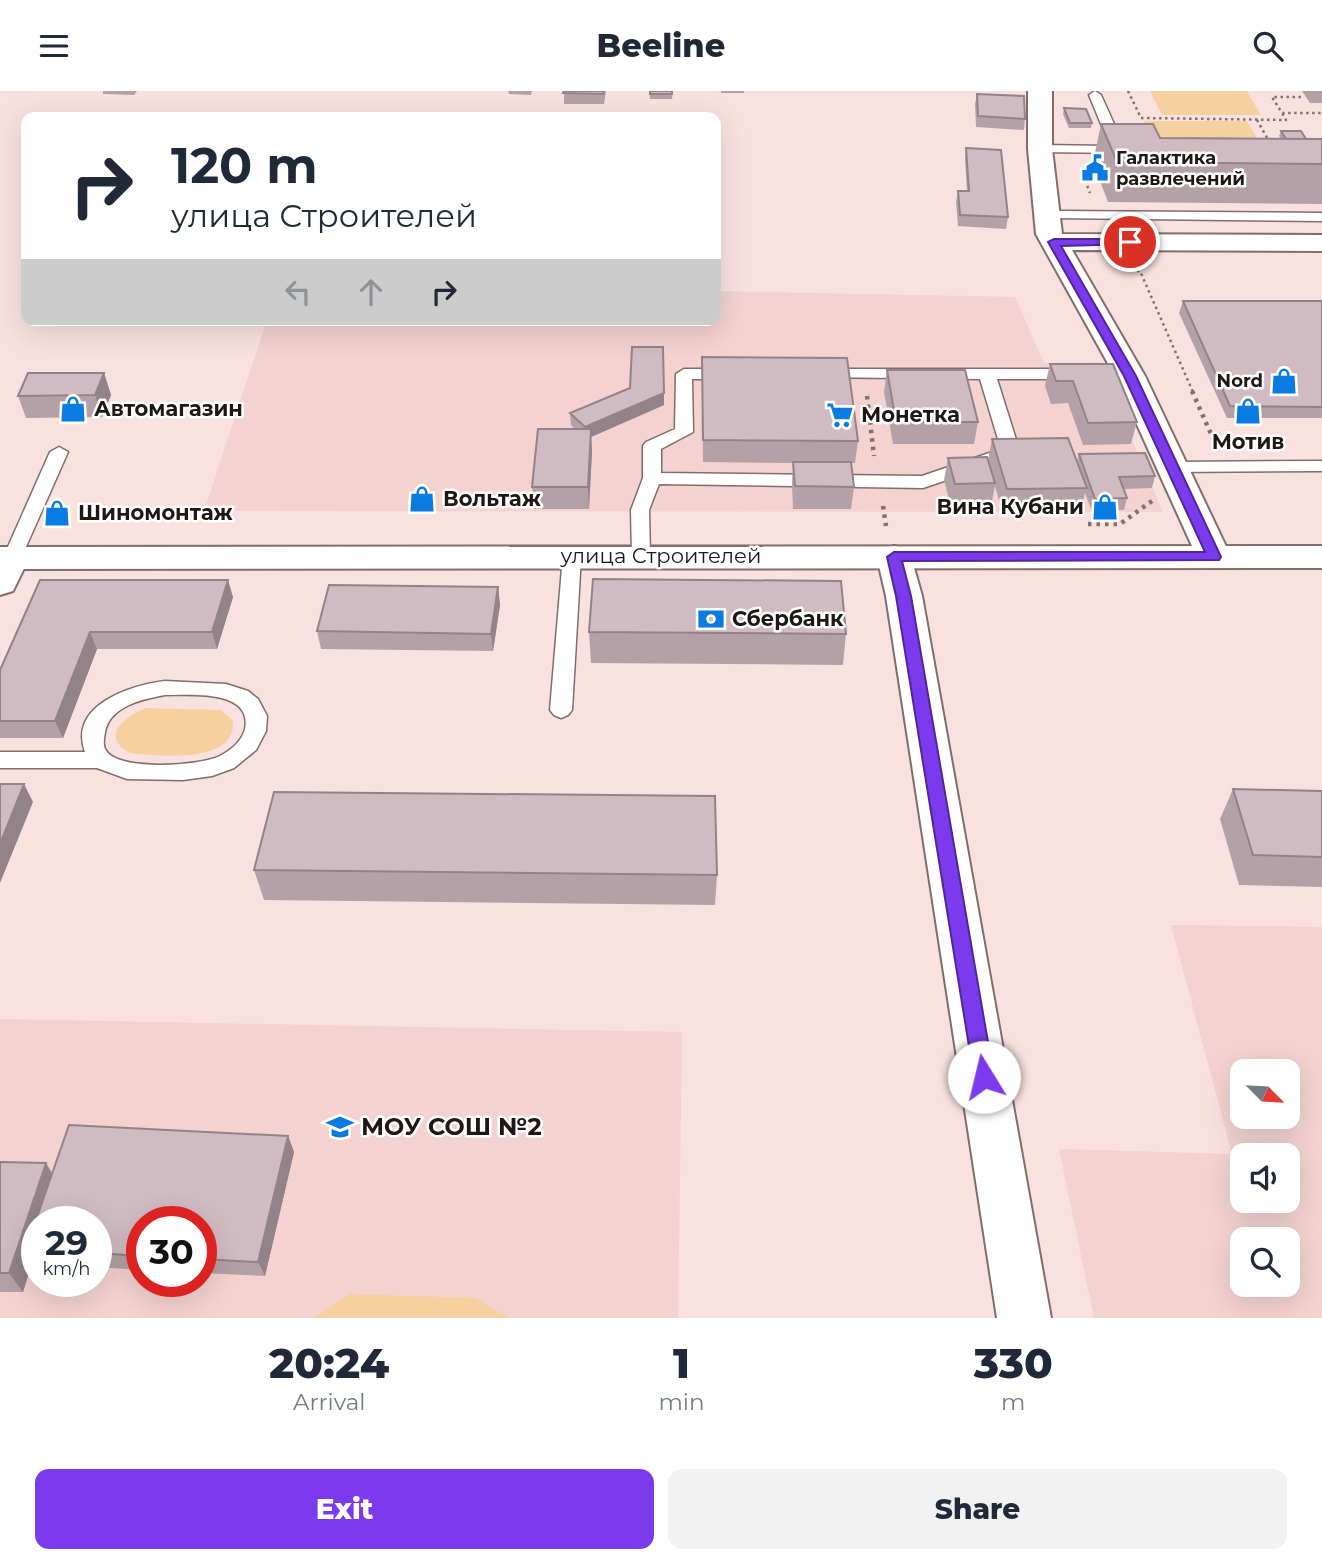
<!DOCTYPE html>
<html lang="en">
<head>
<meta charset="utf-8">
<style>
	:root { --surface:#fff; --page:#f2f2f3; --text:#1f2937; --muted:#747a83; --accent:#7c3aed }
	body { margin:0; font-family:Montserrat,sans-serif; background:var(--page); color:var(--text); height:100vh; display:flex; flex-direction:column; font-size:26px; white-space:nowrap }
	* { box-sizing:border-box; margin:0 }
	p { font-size:23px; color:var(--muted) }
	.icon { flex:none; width:38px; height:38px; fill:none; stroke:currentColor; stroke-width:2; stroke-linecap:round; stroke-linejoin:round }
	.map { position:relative; height:1227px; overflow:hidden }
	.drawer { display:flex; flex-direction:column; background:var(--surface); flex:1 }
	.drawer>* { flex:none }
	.hud { position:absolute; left:21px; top:21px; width:700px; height:214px; border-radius:14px; box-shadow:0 7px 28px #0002; background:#fff; color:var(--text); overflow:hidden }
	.needle { width:46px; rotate:114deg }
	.controls { position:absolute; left:1230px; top:968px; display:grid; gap:14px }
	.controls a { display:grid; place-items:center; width:70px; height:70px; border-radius:14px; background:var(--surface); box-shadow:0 7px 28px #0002; font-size:35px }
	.speed { position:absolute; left:21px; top:1115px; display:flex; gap:14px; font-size:35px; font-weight:700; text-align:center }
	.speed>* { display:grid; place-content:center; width:91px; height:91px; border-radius:50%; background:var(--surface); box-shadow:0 7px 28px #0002; line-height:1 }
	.speed small { font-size:18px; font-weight:400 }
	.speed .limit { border:10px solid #d22; background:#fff; color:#111 }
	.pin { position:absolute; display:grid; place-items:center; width:60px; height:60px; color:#fff; margin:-30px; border:4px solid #fff; border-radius:50%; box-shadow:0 2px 7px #0007 }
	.me { position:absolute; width:77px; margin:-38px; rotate:351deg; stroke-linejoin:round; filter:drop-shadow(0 0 5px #0008) }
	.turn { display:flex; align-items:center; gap:24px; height:147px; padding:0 35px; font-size:32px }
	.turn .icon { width:91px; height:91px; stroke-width:2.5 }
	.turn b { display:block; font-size:49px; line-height:60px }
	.lanes { display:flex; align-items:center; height:66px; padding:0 35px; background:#0003; justify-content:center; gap:35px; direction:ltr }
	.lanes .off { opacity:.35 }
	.eta { display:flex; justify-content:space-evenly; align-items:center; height:119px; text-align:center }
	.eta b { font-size:42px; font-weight:800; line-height:49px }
	.button { display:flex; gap:14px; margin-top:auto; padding:14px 35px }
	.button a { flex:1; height:80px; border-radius:14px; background:var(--accent); color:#fff; font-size:28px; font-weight:800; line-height:80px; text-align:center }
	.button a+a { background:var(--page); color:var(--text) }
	header { display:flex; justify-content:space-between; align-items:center; height:91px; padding:0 35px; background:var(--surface); font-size:32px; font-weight:800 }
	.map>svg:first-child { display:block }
</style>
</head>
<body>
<header><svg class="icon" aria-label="menu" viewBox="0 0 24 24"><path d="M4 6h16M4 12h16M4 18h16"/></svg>Beeline<svg class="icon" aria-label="search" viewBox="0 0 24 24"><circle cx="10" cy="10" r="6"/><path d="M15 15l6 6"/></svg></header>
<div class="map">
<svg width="1322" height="1227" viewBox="0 0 1322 1227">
	<rect width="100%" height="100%" fill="#f9e1df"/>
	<path fill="#f3d2cf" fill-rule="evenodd" d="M716,200L1015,206L1044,272L1099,271L1163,421L204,420L267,229H716Z
		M1171,834L1322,836V1227H1094L1059,1058L1232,1063ZM1242,980H1288V1026H1242ZM1242,1064H1288V1110H1242ZM1242,1148H1288V1194H1242Z
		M0,928L682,941L678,1227H0ZM37,1130H96V1190H37ZM142,1130H201V1190H142Z"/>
	<path fill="#f5d1a0" d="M1150,0H1247L1261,24H1162Z
		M1144,30H1247L1258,49L1153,48Z
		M146,617L221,619L233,630C237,674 157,665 130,662C99,645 125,625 146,617Z
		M350,1203L475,1207L510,1227H312Z"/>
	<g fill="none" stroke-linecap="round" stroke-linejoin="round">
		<g stroke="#826d6b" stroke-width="3">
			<path id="service" d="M1095,0L1101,4L1124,55L1131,59L1129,62L1035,61L1033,58L1040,54L1110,55L1089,4Z
				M1059,120L1322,122V130L1054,127L1052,124Z
				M684,278H729L737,283L729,288H692L693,341L661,358V382L922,385L1001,358L980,288L814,286L812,283L820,278H1075L1083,283L1075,288H997L1020,361L1017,365L923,397L659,393L649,419L650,465L648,469H634L632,465L631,419L643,387V355L646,351L675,338L676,283Z
				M59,356L68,361L21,467L19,471H5L3,467L50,361Z
				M1322,370V380L1171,381L1162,376L1171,371Z
				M572,459L579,461L581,465L572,619L568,624L561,627L554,624L550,619L563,465L565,461Z
				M165,590L226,593L248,600L258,608L267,625L266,640L256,659L234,677L212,685L183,689L127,688L97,677H0V661H85C68,614 131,594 165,590ZM165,604C189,604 253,598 245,638C242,650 231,659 220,665C200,675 122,680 107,661C102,655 104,648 105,641C110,615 143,608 165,604Z"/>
		</g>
		<g stroke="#826d6b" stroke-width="4">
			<path id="minor" d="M1028,0H1052V58L1062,143L1322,144V160L1072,159L1145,285L1231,466L1226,474L1214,477L1202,474L1197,466L1115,285L1036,143L1028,58Z
				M894,455L906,458L911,466L922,505L1051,1227H997L886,505L877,466L882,458Z
				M12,456L24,459L29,467L13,500L0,504V459Z"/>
		</g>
		<g stroke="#826d6b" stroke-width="4">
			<path id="secondary" d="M1322,455V477L0,478V456Z"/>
		</g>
		<path stroke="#817270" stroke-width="2.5" stroke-dasharray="2.5 3.5" stroke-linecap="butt" d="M1128,0L1141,27L1286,29L1282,22
			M1301,6H1272L1282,22H1322
			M1257,29L1270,52
			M1081,78L1090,102
			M1137,180H1140L1193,301"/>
		<path stroke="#817270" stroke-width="4.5" stroke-dasharray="3.5 5" stroke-linecap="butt" d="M1192,300L1215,352
			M867,305L874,365
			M883,415L886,435
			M1088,433H1120L1152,410"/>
		<use href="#service" fill="#fff" fill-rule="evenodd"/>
		<use href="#minor" fill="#fff" fill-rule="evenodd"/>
		<use href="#secondary" fill="#fff" fill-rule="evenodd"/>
	</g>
	<path fill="#b4a1a7" d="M103,0H137L134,4L103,3Z
		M508,0H532L531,4L509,3Z
		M564,0H606L604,13H564Z
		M650,0H673L672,8H650Z
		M721,0H744V2H721Z
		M1302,0H1322V12H1310Z
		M977,3L1025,28L1024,39L976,36L975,13Z
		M1064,17L1092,32L1091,37H1069L1063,23Z
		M1101,33L1160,47L1281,48L1279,45L1281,40L1305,48H1322V113L1108,111L1093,72Z
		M966,57L1008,126L1006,138L958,135L956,111L958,100H967L965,68Z
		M1183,210H1322V327H1227L1179,222Z
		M702,266L858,350L855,372H851L854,396L851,418H793L792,393L793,372L703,371Z
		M1050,273L1137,331L1131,353L1083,354L1068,312L1051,313L1045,295Z
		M887,279L978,331L974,353H893L884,301Z
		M104,282L111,304L102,326L26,327L18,305Z
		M664,314L591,346L592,360L589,418H534L532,396L575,338L571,334L570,322Z
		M992,348L1077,370L1079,363L1155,385L1152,397L1124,398L1127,407L1124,419L1092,420L1085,402L1081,419L1002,421L995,395L991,415L951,416L944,389L948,367L988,369Z
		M40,489L233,506L217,558H97L63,647H0V579Z
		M498,496L500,514L493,560L321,558L317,540Z
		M589,541L846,543L843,574L591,572Z
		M1233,698L1322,700V796L1239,794L1220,728Z
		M254,779L717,784L715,814L264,809Z
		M288,1045L294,1061L265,1185L201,1182V1130H142V1179L96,1176V1130H37V1173L33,1169L23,1201H0V1071L52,1082Z"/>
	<path fill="#928388" d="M104,282L111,304L102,326L95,304Z
		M664,302V314L591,346L592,360L589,418L585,336Z
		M228,489L233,506L217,558L212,541Z
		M498,496L500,514L493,560L491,543Z
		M90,541L97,558L63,647L55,630Z
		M24,693L33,711L0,792V753Z
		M288,1045L294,1061L265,1185L258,1171Z
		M46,1072L58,1092L26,1158L33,1169L23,1201L9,1182Z"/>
	<path fill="#d1bbc2" stroke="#928388" stroke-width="2" d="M564,0H604L603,3L563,2Z
		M650,0H672V3H650Z
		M977,3L1024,5L1025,28L978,25Z
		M1064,17L1086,18L1092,32H1070Z
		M1101,33H1153L1160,47L1322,48V73L1117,71Z
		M1281,40H1301L1306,48H1286Z
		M966,57L1001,59L1008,126L960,124L958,100H969Z
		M1183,210H1322V316L1230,315Z
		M632,256H663L664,302L585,336L570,322L630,297Z
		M702,266L847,267L858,350L703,349Z
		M1050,273H1113L1137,331L1088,332L1073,290H1056Z
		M887,279H965L978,331H896Z
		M28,282H104L95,304L18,305Z
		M538,338H591L588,396H532Z
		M1068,347L1087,397L1007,398L992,348Z
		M1145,362L1155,385L1119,386L1127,407L1095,408L1079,363Z
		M987,366L995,392L955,393L948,367Z
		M793,371H851L854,396L795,395Z
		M593,488L841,490L846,543L589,541Z
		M40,489H228L212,541H90L55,630H0V579Z
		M329,494L498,496L491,543L317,540Z
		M0,693H24L0,753Z
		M1233,698L1322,700V766L1253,764Z
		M274,701L715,705L717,784L254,779Z
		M69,1034L288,1045L258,1171L201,1168V1130H142V1165L96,1162V1130H37V1159L26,1158Z
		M0,1071L46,1072L9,1182H0Z"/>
	<path fill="#7c3aed" stroke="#51269a" stroke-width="2" d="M1130,148L1135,151L1134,153L1061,155L1136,285L1221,466L1219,469L902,470L911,505L994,986L991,993L984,995L977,993L974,986L896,505L887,466L894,461H1205L1124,285L1048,151L1054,148Z"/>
	<defs>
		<g id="civic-bare" transform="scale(2.1)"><path d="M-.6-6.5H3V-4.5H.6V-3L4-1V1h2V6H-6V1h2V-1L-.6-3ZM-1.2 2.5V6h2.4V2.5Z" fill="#0a7be2" stroke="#fff" stroke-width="2.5" paint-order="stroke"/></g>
		<g id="shop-bare" transform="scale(2.1)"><path d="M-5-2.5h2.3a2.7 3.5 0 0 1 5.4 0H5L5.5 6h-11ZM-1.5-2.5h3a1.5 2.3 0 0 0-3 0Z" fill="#0a7be2" stroke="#fff" stroke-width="2.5" paint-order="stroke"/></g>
		<g id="supermarket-bare" transform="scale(2.1)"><path d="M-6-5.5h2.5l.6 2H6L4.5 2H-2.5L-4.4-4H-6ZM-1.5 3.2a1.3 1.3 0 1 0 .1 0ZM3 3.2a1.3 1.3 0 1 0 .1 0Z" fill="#0a7be2" stroke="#fff" stroke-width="2.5" paint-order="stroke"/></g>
		<g id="bank-bare" transform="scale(2.1)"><path d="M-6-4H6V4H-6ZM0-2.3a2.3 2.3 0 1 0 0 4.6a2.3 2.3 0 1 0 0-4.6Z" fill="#0a7be2" stroke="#fff" stroke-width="2.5" paint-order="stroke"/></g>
		<g id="school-bare" transform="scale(2.1)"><path d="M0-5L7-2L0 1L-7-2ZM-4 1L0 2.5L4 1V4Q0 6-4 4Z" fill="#0a7be2" stroke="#fff" stroke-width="2.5" paint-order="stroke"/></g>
	</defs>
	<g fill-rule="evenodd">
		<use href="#civic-bare" x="1095" y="77"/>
		<use href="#shop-bare" x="1284" y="290"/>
		<use href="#shop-bare" x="73" y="318"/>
		<use href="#shop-bare" x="1248" y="320"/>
		<use href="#supermarket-bare" x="840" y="324"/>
		<use href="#shop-bare" x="422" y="408"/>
		<use href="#shop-bare" x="1105" y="416"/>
		<use href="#shop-bare" x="57" y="422"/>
		<use href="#bank-bare" x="711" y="528"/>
		<use href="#school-bare" x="340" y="1036"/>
	</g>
	<g text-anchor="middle" stroke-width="5" stroke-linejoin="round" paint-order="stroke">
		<g font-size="18" font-weight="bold" fill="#1f1716" stroke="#fff" text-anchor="start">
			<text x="1116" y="73">Галактика<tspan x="1116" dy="21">развлечений</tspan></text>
			<text x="1263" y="296" text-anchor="end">Nord</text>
		</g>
		<g font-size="21" font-weight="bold" fill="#1f1716" stroke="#fff" text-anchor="start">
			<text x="94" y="325">Автомагазин</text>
			<text x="861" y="331">Монетка</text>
			<text x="1248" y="358" text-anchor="middle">Мотив</text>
			<text x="443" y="415">Вольтаж</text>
			<text x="1084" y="423" text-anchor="end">Вина Кубани</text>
			<text x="78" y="429">Шиномонтаж</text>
			<text x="732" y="535">Сбербанк</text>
		</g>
		<g font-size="21" fill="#1f1716" stroke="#fff">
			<text x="661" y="472">улица Строителей</text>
		</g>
		<g font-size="24" font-weight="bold" fill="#1f1716" stroke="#fff" text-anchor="start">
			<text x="361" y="1044">МОУ СОШ №2</text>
		</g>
	</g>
</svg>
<div class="controls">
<a><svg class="needle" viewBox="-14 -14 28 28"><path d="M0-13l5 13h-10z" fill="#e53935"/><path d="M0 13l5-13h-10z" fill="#747a83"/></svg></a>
<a><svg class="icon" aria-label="sound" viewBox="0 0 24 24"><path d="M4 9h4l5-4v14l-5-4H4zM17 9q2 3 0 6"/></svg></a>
<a><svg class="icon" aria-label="search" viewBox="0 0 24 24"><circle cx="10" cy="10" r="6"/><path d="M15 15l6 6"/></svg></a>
</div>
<div class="speed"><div>29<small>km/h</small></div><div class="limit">30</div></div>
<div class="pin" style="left:1130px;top:151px;background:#d93025"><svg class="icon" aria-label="arrive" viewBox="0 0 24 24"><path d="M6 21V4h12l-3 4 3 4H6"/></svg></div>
<svg class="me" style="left:984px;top:986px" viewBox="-20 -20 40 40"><circle r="19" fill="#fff"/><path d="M0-13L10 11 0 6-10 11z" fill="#7c3aed"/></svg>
<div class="hud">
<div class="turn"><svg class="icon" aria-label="right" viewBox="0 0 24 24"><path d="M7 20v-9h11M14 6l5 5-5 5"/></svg><div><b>120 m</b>улица Строителей</div></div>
<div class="lanes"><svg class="icon off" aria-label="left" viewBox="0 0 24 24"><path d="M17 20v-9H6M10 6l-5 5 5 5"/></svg><svg class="icon off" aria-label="ahead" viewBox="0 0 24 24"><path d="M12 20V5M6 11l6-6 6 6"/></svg><svg class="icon" aria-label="right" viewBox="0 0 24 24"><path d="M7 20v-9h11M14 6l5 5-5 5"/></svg></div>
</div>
</div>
<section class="drawer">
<div class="eta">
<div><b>20:24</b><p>Arrival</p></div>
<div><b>1</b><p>min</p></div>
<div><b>330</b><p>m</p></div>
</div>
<div class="button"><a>Exit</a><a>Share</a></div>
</section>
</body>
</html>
